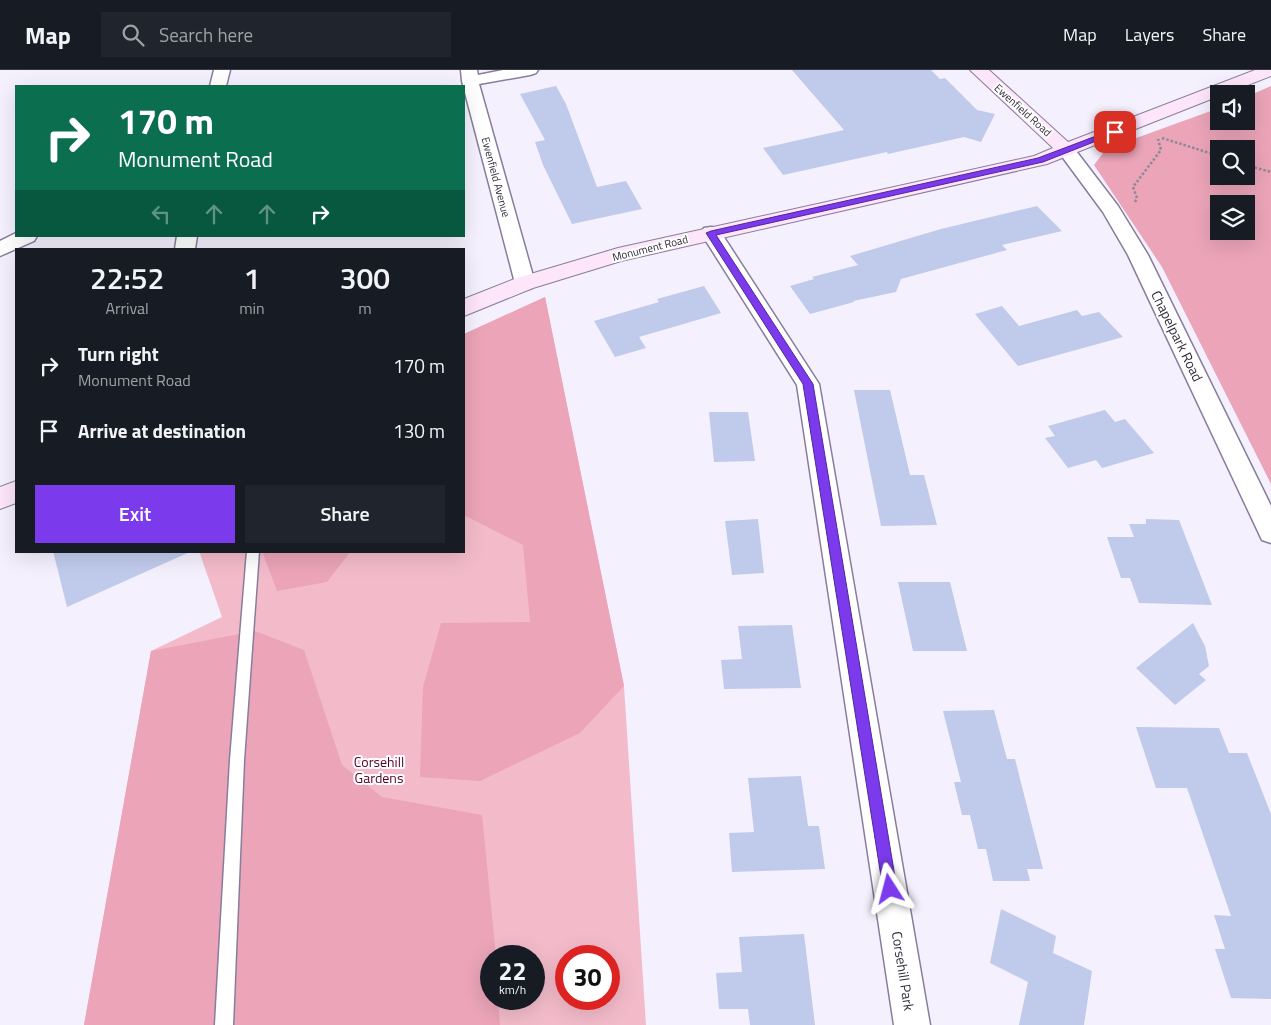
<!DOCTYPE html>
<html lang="en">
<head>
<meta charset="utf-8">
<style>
	:root { --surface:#171b24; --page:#20242c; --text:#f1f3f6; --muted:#9ea1a6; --line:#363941; --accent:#7c3aed }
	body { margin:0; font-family:"Titillium Web",sans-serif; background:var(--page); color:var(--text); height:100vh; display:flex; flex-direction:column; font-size:19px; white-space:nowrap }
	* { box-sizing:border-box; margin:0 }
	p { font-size:16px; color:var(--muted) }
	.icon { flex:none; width:28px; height:28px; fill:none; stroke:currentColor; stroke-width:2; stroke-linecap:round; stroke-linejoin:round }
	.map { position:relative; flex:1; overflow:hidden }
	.sheet { position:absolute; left:15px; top:178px; width:450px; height:305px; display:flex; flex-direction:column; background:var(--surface); border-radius:0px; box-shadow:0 5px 20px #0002 }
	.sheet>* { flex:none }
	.guide { position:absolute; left:15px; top:15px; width:450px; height:152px; border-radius:0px; box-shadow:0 5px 20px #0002; background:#0b6e4f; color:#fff; overflow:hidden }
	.fabs { position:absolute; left:1210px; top:15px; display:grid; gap:10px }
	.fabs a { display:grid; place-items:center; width:45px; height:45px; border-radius:0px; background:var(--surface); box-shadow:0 5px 20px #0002; font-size:25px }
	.speed { position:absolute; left:480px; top:875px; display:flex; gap:10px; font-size:25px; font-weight:700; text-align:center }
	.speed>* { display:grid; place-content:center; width:65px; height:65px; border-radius:50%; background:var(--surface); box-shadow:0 5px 20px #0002; line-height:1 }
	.speed small { font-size:12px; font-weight:400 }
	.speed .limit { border:8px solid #d22; background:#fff; color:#111 }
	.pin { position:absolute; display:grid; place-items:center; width:42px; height:42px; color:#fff; margin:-21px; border-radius:10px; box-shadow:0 2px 8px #0006 }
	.me { position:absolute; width:55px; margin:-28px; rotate:351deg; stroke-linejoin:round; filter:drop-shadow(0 0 4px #0008) }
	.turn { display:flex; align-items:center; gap:18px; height:105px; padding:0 20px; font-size:22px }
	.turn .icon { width:65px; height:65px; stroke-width:2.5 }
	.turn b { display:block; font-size:35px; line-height:42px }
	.lanes { display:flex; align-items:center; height:48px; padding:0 20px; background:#0003; justify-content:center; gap:25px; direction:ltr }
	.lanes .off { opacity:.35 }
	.eta { display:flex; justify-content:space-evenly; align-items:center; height:85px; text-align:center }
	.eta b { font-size:30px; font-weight:600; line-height:35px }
	.primary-button { display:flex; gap:10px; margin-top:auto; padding:10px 20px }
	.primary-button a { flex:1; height:58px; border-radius:0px; background:var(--accent); color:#fff; font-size:20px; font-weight:600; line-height:58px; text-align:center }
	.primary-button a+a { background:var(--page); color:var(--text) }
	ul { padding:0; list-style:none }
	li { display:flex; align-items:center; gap:15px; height:65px; padding:0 20px }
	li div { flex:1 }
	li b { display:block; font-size:19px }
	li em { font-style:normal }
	header { display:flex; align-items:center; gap:30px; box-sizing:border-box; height:70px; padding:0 25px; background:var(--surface); border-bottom:1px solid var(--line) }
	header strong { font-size:24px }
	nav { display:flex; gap:28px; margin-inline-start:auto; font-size:18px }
	.search { width:350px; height:45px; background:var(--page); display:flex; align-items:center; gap:12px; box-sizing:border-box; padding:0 18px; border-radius:0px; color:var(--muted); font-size:19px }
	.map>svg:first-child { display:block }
</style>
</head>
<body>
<header>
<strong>Map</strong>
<div class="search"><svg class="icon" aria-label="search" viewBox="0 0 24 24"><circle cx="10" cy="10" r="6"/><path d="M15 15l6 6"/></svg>Search here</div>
<nav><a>Map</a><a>Layers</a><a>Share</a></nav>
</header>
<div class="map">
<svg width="1271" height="955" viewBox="0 0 1271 955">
	<rect width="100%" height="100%" fill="#f5f0fe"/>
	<path fill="#f3bbca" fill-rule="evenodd" d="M545,227L624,616L646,955H84L151,581L222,547L199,481H464V264ZM491,886H534V929H491ZM566,886H609V929H566Z"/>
	<path fill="#eba4b8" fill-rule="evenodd" d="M1271,16V414L1162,197L1094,95L1106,79L1219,38V51H1246V27ZM1219,79H1246V106H1219ZM1219,134H1246V161H1219Z
		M545,227L624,616L580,663L480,711L420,707L423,617L441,553L530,552L523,475L464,445V264Z
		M262,481H351L327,512L277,521Z
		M255,561L304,580L342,695L382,727L482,745L496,886H491V929H498L500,955H84L151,581Z"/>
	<path fill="#c0caeb" d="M792,0H931L940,9L945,8L977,40L995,44L981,72L964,67L888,84L887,82L783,105L763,78L844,60Z
		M556,16L566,34L597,117L626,111L642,139L572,154L543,95L535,72L545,70L520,24Z
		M1037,136L1062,161L1002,175L1007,180L901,209L896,222L853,231L854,232L810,244L790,216L814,209L812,207L858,195L850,186L941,159Z
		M704,216L721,243L639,267L646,278L615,287L594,251L659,232L657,229Z
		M1002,236L1019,256L1077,240L1082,246L1099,242L1123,267L1018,296L975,244Z
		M854,320H890L910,405H924L937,455L881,456Z
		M1105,340L1115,352L1125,349L1154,383L1102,398L1096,390L1068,398L1045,368L1055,366L1048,356Z
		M709,342H748L755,391L714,392Z
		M758,449L764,503L732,505L725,451Z
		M1146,449L1179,450L1212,535L1139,533L1130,508H1121L1107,467H1134L1129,454H1146Z
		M53,481H192L67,537Z
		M898,512H950L967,581H913Z
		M1193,553L1205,576L1209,596L1199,604L1206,610L1175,635L1136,598Z
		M792,555L801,618L724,619L721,590L742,589L738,556Z
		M994,640L1007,689H1015L1043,799H1027L1030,811H993L986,779H978L970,745H962L954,712H961L943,641Z
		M1136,657L1219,658L1229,683H1247L1271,744V929L1231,928L1215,879H1225L1214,845L1231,846L1187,718H1156Z
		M801,706L808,756H819L825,799L732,802L729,763L754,762L748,708Z
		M1001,839L1056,866L1053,883L1092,901L1084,955H1019L1028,912L990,893Z
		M804,864L815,955H750L748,939H719L716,903L742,902L739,867Z"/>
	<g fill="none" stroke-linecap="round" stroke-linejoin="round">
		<g stroke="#887d9c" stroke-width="3">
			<path id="lane" d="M247,481H259L244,690L233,955H215L230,690Z"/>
		</g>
		<g stroke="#887d9c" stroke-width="3">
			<path id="street" d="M214,0H230L226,16H210Z
				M461,0H477L478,5L503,0H538L536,3L530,5L479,14L535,213L532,218L525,220L518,218L515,213L462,11Z
				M1067,76L1073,77L1118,136L1148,185L1271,436V473L1262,470L1128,185L1103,142L1058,81L1061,77Z
				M711,157L718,158L819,314L930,955H894L797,315L701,163L704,158Z
				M16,163V166H37L34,171L0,186V171Z
				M177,166H197L195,179H175Z"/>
		</g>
		<g stroke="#887d9c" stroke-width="2">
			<path id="secondary" d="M970,0H989L1068,72L1255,0H1271V6L1225,24H1219V26L1047,94L621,191L533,218L464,246V229L517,208L618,178L1034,86L1053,78Z
				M16,411V433L0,439V417Z"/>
		</g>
		<path stroke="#8e8997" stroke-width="2.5" stroke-dasharray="2.5 2" stroke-linecap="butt" d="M1162,68L1219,86
			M1246,95L1271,102
			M1135,132L1137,128L1133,117L1161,80L1158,69"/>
		<use href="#lane" fill="#fff" fill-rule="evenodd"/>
		<use href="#street" fill="#fff" fill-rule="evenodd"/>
		<use href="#secondary" fill="#fde5fa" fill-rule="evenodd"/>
	</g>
	<path fill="#7c3aed" stroke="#51269a" d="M1112,60L1119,62L1043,92L716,165L813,314L897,819L895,824L890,826L885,824L883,819L803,314L706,163L711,161L1038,88Z"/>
	<g text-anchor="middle" stroke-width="4" stroke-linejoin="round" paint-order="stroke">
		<g font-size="11" fill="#302b38" stroke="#fff">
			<text transform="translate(1023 40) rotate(42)" y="4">Ewenfield Road</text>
			<text transform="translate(496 107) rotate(75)" y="4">Ewenfield Avenue</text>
			<text transform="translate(650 178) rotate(-14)" y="4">Monument Road</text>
		</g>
		<g font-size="14" fill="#302b38" stroke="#fff">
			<text transform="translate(1177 266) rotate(64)" y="5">Chapelpark Road</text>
			<text transform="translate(903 901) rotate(81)" y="5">Corsehill Park</text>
		</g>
		<g font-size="14" fill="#550028" stroke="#fff">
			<text x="379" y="697">Corsehill<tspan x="379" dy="16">Gardens</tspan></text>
		</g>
	</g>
</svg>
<div class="fabs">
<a><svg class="icon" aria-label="sound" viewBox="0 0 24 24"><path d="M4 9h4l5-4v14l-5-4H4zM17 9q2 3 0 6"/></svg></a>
<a><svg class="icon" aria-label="search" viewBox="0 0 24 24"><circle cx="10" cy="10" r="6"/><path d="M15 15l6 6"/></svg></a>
<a><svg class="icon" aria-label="layers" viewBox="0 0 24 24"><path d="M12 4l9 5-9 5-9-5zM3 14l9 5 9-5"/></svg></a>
</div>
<div class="speed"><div>22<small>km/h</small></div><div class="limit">30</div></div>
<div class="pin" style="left:1115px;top:62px;background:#d93025"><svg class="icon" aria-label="arrive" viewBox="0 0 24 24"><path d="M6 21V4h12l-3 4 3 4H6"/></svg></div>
<svg class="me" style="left:890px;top:819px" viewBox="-20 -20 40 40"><path d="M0-17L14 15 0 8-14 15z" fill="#7c3aed" stroke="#fff" stroke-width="4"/></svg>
<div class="guide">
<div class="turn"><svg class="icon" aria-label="right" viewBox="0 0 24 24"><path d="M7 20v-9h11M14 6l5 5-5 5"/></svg><div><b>170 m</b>Monument Road</div></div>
<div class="lanes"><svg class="icon off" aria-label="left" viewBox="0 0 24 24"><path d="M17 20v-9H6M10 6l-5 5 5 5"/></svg><svg class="icon off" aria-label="ahead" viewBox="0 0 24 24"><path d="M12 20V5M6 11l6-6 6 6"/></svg><svg class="icon off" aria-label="ahead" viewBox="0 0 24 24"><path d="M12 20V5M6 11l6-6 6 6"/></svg><svg class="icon" aria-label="right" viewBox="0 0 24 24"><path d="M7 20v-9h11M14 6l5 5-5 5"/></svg></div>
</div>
<section class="sheet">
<div class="eta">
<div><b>22:52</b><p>Arrival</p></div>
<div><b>1</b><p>min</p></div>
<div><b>300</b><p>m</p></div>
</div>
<ul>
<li><svg class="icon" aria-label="right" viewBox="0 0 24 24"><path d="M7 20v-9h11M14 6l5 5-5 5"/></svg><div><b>Turn right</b><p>Monument Road</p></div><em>170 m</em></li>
<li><svg class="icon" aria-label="arrive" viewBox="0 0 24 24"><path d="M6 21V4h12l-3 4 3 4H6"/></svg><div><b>Arrive at destination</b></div><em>130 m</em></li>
</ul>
<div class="primary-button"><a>Exit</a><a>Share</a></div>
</section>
</div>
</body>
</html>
